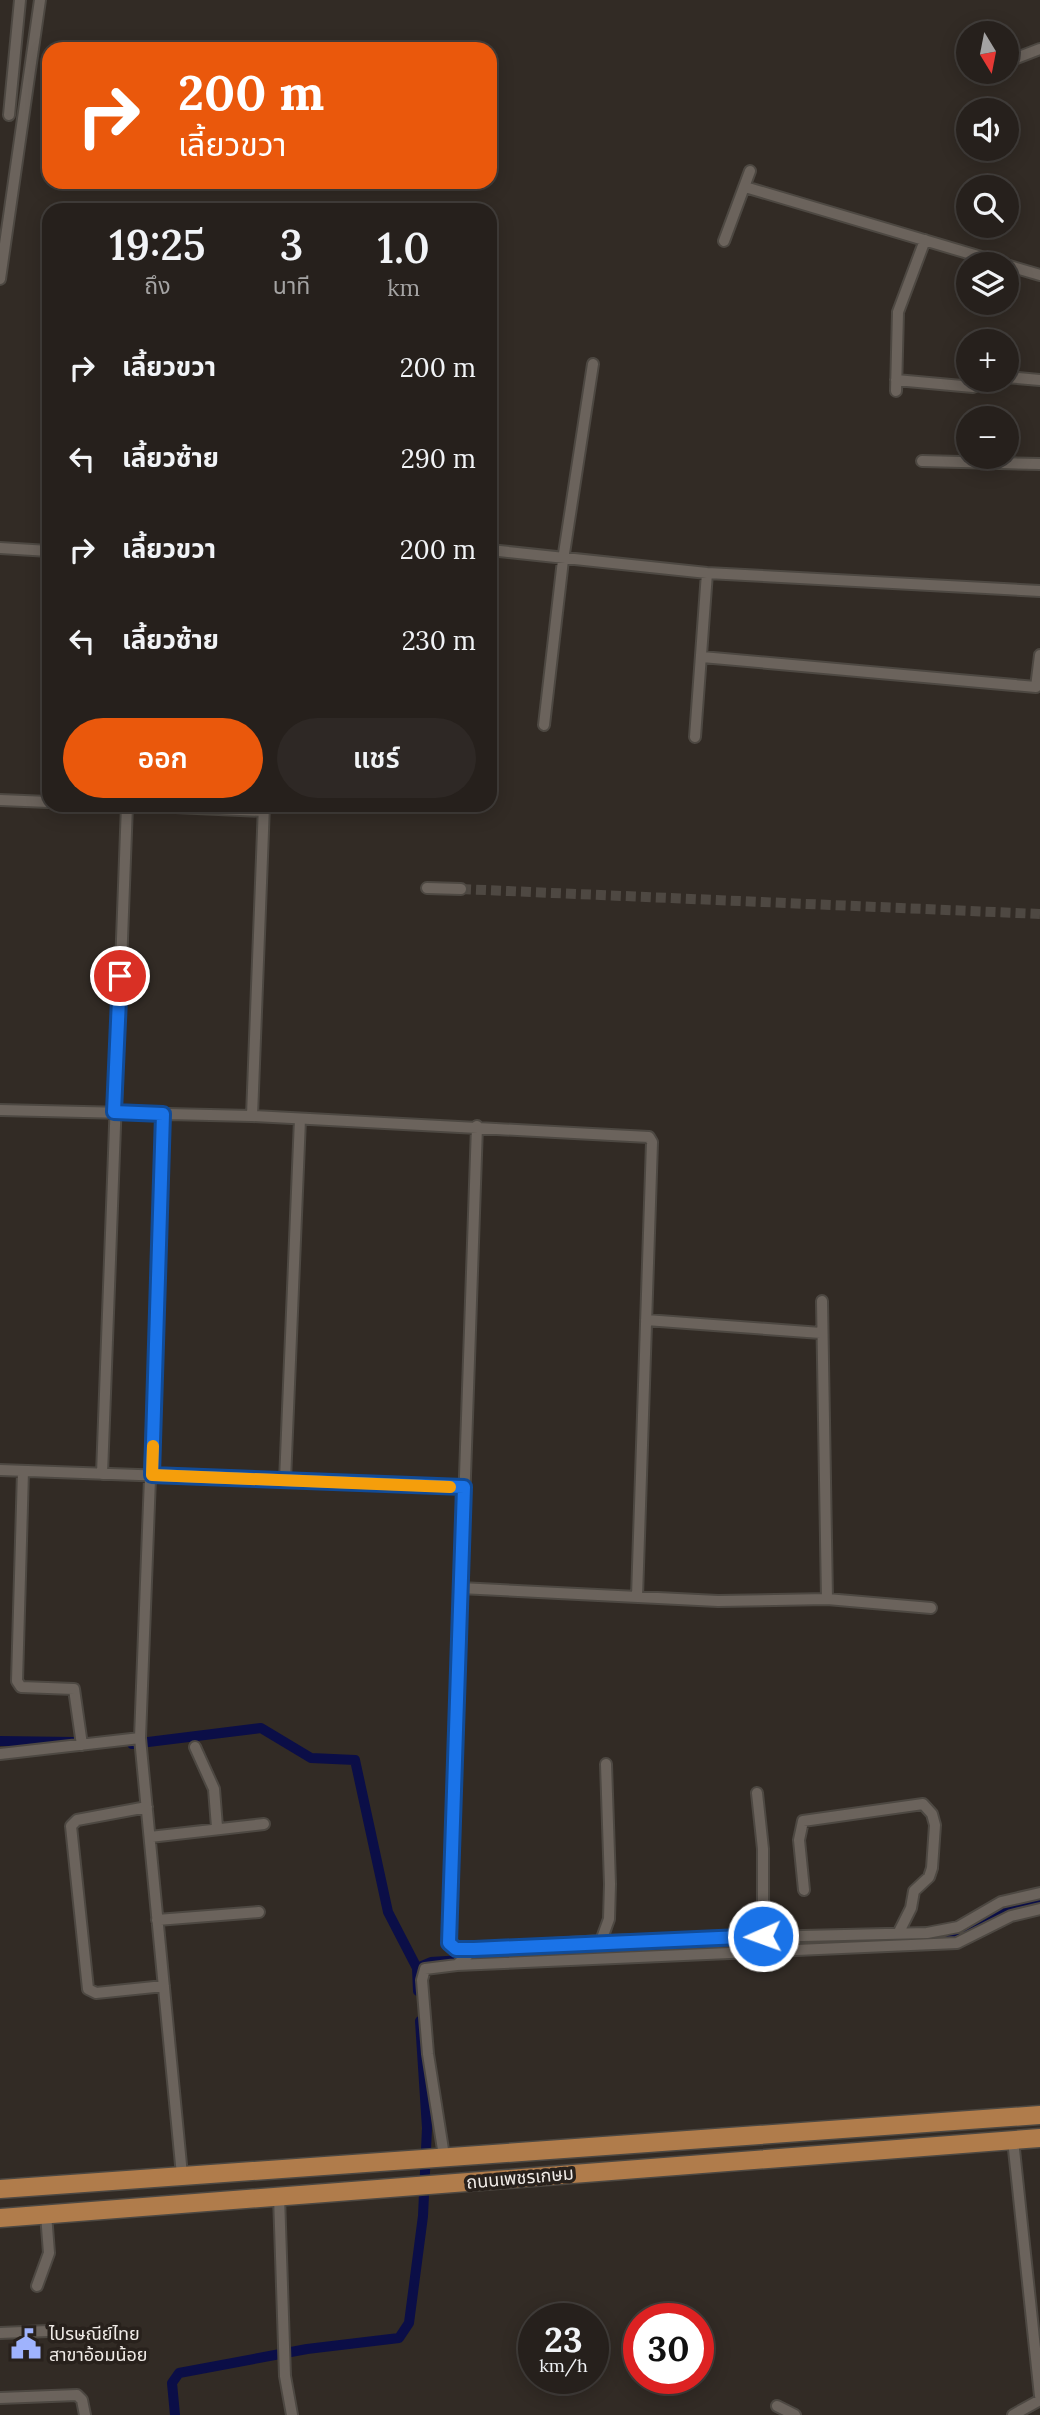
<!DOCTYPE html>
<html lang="th">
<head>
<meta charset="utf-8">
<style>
	:root { --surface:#26201c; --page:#2e2825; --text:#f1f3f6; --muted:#a4a3a3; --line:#423e3b; --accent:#ea580c }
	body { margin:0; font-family:Lora,"Noto Sans Thai",serif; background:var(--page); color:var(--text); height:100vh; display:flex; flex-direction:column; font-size:26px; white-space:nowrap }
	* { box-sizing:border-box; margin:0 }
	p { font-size:23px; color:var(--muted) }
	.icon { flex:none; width:38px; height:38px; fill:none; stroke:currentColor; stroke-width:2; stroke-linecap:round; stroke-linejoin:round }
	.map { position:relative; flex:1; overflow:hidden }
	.panel { position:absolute; left:42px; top:203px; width:455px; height:609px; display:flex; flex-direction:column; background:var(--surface); border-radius:21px; box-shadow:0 4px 18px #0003,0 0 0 2px var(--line) }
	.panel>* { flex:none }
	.banner { position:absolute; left:42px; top:42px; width:455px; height:147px; border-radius:21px; box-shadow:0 4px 18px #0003,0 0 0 2px var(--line); background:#ea580c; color:#fff; overflow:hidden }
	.needle { width:46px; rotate:170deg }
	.controls { position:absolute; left:956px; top:21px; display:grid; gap:14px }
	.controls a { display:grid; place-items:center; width:63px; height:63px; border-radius:50%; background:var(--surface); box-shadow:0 4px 18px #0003,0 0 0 2px var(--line); font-size:35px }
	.speed { position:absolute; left:518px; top:2303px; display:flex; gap:14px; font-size:35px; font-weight:700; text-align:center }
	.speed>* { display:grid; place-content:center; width:91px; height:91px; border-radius:50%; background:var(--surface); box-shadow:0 4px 18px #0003,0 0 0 2px var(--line); line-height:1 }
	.speed small { font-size:18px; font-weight:400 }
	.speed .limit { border:10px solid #d22; background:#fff; color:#111 }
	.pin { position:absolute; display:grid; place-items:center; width:60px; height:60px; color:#fff; margin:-30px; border:4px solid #fff; border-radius:50%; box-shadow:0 2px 7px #0007 }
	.me { position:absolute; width:77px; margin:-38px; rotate:268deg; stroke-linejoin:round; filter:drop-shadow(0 0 5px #0008) }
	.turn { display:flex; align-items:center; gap:24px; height:147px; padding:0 21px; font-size:32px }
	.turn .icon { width:91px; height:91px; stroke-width:2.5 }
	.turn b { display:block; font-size:49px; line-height:60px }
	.eta { display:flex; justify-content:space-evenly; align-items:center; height:119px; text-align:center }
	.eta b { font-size:42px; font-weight:600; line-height:49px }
	.action { display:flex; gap:14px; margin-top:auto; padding:14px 21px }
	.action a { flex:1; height:80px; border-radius:42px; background:var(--accent); color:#fff; font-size:28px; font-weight:600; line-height:80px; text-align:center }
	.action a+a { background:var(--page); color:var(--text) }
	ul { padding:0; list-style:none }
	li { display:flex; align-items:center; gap:21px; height:91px; padding:0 21px }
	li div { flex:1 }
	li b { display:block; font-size:26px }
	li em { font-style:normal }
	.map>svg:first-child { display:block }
</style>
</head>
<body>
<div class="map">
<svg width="1040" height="2415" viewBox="0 0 1040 2415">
	<rect width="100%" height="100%" fill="#322b25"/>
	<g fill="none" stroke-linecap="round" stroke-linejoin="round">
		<path stroke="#0b0e47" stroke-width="10" d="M0,1741L74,1742
			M132,1744L261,1728L311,1758L355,1760L388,1912L417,1968L418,1991
			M929,1940C973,1935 996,1909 1040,1903
			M478,1959L762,1946
			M417,1968L431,1962L462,1960
			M175,2415L172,2383L179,2373L307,2349L399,2338L409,2323L423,2216L427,2128L420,2021"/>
		<path stroke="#4e4842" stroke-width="10" stroke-dasharray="10 5" stroke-linecap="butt" d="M461,889L1040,914"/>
		<g stroke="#4d4842" stroke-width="14">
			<path id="street" d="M1006,62L1040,49
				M987,79L994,72
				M9,115L20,0
				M745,187L1005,264
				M724,241L750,171
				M1006,265L1040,275
				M0,279L40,0
				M1006,377L1040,380
				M896,380L973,387L988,380
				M896,391L898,312L925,240
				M922,461L1040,464
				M0,548L49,551
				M490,550L707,573L1040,591
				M702,657L1036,687L1040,655
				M544,725L563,560L593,364
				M695,737L707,573
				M0,800L49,802
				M132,805L264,811
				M427,888L461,889
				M0,1110L252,1116L649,1137L652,1142L637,1597
				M164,1114L140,1738L182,2175
				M252,1116L264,805
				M477,1126L449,1943L456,1949H474L601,1941L927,1933L958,1927L1001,1902L1040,1893
				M822,1301L827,1599
				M646,1320L821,1333
				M0,1470L465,1487
				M23,1471L17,1681L21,1687L74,1689L82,1745
				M102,1474L127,805
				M285,1481L300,1119
				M460,1588L718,1601L827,1599L931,1608
				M195,1747L214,1789L217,1827
				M0,1754L140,1738
				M757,1793L763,1849V1936
				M147,1807L77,1820L71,1826L88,1989L96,1993L164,1986
				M150,1837L264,1824
				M804,1890L799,1840L803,1821L923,1804L932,1814L935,1825L932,1868L929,1877L914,1891L911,1908L899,1932
				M157,1920L259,1912
				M601,1941L609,1919L610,1884L606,1764
				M457,1965L957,1943L1011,1916L1040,1909
				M1013,2140L1040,2396
				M444,2156L428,2054L422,1980L425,1969L457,1965L474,1949
				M279,2196L285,2376L292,2415
				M37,2286L49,2253L46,2214
				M0,2333L48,2331
				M0,2398L77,2395L82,2400L85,2415
				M777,2406L795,2415
				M1013,2415L1040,2400"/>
		</g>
		<g stroke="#4d4842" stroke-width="21">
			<path id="primary" d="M0,2189L1040,2115
				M0,2218L1040,2138"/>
		</g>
		<use href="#street" stroke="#6b635c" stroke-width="10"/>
		<use href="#primary" stroke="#b07c4b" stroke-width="18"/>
	</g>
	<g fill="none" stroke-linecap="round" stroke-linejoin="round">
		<g stroke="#114b97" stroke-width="18">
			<path id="route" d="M120,976L114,1112L163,1114L152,1475L464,1487L449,1943L456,1949H474L763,1936"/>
		</g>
		<use href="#route" stroke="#1a73e8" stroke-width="12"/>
		<path stroke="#f59e0b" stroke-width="12" d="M153,1446L152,1475L450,1487"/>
	</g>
	<defs>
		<g id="civic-bare" transform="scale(2.415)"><path d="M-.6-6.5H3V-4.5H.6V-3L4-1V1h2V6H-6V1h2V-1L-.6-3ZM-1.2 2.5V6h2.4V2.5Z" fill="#9fb3fd" stroke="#28211c" stroke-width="2.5" paint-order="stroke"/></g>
	</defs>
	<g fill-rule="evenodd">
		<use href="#civic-bare" x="26" y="2344"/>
	</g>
	<g text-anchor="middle" stroke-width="7" stroke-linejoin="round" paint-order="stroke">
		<g font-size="18" fill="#f0ebe7" stroke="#28211c">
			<text transform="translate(520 2178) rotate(-5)" y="6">ถนนเพชรเกษม</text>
		</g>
		<g font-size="18" fill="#f0ebe7" stroke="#28211c" text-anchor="start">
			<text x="49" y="2340">ไปรษณีย์ไทย<tspan x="49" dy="21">สาขาอ้อมน้อย</tspan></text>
		</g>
	</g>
</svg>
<div class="controls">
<a><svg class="needle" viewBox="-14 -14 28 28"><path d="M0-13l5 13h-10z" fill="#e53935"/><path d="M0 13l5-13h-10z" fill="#a4a3a3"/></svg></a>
<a><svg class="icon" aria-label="sound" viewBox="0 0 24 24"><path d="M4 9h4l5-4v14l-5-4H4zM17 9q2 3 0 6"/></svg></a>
<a><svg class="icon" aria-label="search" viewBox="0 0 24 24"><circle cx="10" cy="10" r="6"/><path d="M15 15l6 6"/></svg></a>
<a><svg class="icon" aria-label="layers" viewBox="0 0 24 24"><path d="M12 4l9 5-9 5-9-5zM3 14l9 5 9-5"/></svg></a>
<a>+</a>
<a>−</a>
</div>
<div class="speed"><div>23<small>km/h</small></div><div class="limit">30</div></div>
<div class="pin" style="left:120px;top:976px;background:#d93025"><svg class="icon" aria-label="arrive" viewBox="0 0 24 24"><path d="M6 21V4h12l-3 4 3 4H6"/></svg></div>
<svg class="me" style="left:763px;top:1936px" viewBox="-20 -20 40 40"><circle r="17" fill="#1a73e8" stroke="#fff" stroke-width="3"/><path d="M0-11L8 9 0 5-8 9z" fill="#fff"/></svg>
<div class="banner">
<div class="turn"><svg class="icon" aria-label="right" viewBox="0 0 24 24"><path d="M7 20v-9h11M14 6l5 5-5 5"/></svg><div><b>200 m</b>เลี้ยวขวา</div></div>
</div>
<section class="panel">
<div class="eta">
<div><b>19:25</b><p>ถึง</p></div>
<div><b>3</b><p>นาที</p></div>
<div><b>1.0</b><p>km</p></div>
</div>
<ul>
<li><svg class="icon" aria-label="right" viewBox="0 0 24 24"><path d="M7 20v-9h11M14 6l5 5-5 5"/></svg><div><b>เลี้ยวขวา</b></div><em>200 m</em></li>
<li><svg class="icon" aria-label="left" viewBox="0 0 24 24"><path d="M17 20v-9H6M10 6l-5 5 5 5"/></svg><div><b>เลี้ยวซ้าย</b></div><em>290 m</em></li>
<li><svg class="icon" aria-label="right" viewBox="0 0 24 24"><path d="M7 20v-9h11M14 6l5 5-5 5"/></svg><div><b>เลี้ยวขวา</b></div><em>200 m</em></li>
<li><svg class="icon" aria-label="left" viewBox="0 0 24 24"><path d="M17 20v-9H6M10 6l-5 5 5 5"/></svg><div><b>เลี้ยวซ้าย</b></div><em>230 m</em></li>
</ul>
<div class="action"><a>ออก</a><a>แชร์</a></div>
</section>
</div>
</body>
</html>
